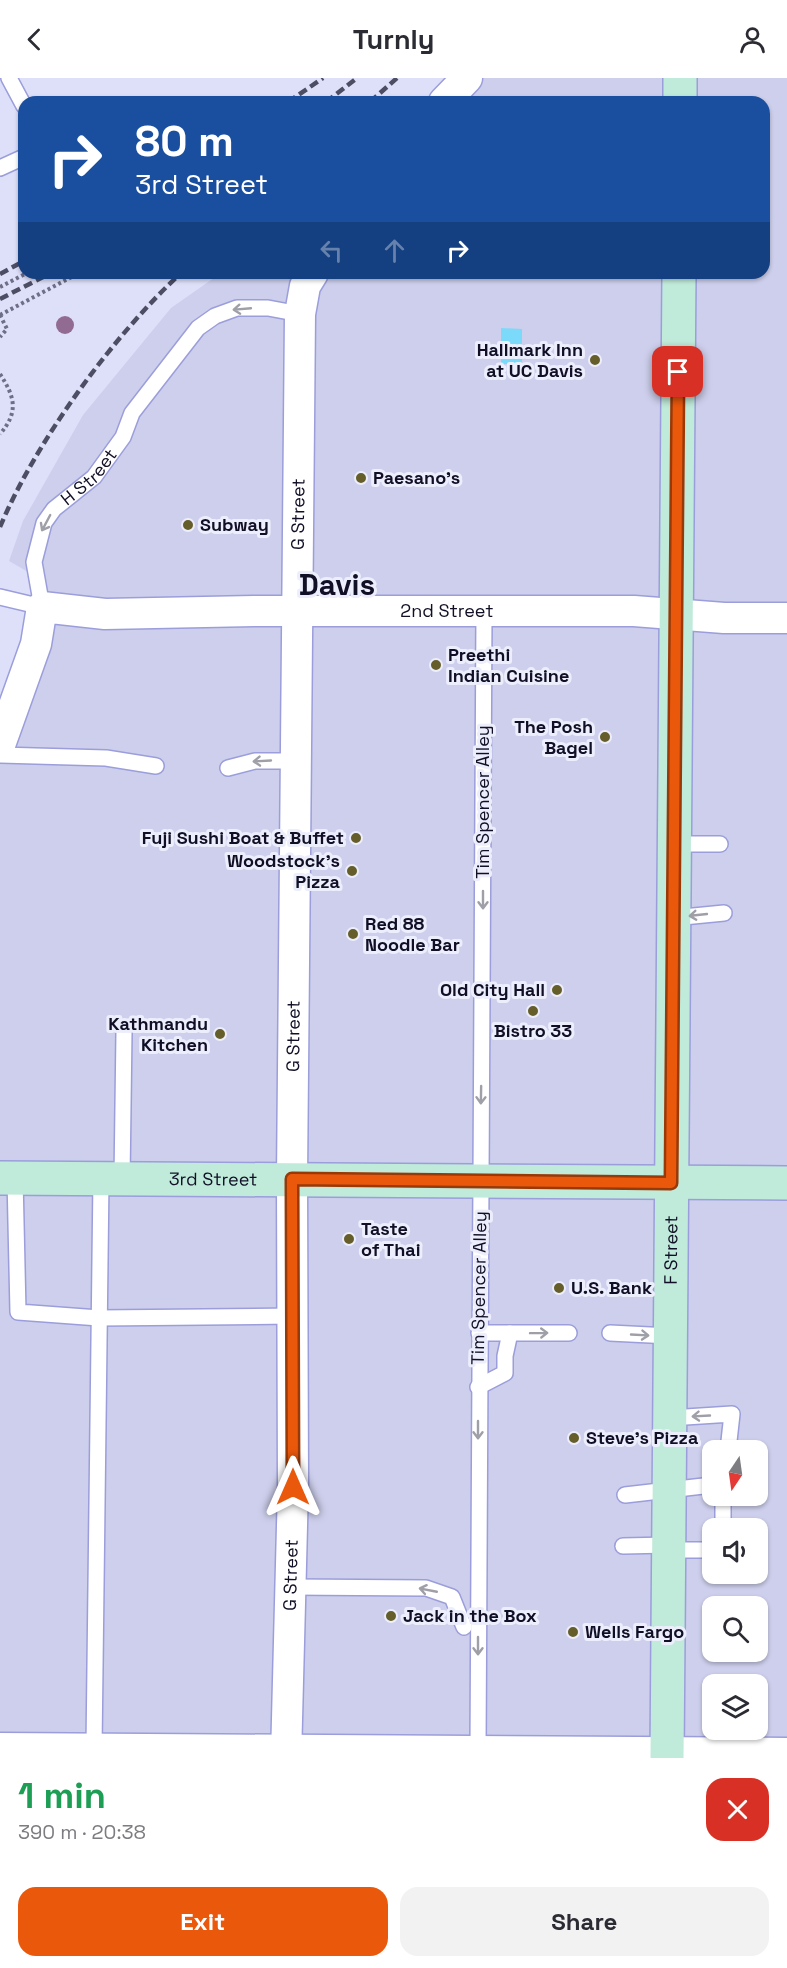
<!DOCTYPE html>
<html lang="en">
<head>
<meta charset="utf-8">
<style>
	:root { --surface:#fff; --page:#f2f2f3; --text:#2b2b33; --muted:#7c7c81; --accent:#ea580c }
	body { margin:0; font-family:"Space Grotesk",sans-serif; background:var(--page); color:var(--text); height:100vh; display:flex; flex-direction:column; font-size:22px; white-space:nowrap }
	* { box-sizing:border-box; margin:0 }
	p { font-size:20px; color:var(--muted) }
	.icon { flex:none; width:33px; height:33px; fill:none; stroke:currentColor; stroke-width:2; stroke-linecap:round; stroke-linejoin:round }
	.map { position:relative; height:1680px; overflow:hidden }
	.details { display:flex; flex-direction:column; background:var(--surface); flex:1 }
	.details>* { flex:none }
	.guide { position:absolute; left:18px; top:18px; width:752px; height:183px; border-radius:18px; box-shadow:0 2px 4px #0004; background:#1a4fa0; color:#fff; overflow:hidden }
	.needle { width:39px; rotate:193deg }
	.controls { position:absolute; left:702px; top:1362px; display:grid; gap:12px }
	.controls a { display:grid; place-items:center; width:66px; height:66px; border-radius:12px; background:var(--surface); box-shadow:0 2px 4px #0004; font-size:30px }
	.pin { position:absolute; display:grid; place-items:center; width:51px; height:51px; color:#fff; margin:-26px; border-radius:12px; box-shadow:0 3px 9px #0006 }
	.me { position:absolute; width:66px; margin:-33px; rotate:0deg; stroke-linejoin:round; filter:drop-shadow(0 0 4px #0008) }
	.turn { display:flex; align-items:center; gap:21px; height:126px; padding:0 18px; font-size:27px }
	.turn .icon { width:78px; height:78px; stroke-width:2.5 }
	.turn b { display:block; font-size:42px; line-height:51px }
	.lanes { display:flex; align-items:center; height:57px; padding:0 18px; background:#0003; justify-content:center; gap:30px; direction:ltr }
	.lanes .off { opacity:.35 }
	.round { display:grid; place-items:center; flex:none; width:63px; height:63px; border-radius:18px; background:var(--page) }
	.headline { display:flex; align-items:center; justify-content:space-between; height:102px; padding:0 18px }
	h1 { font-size:36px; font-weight:700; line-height:45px; color:#1e9e55 }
	.cta { display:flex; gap:12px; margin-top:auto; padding:12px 18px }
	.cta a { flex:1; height:69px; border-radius:18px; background:var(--accent); color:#fff; font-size:24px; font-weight:700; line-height:69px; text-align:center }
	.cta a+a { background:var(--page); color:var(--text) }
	header { display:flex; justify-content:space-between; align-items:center; height:78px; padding:0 18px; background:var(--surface); font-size:27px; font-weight:700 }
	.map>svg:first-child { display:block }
</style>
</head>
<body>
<header><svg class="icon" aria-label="back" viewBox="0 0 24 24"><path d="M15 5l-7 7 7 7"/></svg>Turnly<svg class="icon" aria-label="person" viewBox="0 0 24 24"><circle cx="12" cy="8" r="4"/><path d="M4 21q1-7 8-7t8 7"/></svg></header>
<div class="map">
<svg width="787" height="1680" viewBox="0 0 787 1680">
	<rect width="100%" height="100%" fill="#dee0fa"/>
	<path fill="#cdcfec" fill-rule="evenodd" d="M468,0H787V1680H0V667L36,566L35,498L9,483L23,443L83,337L171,230L221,195H764V24H446ZM712,1372H758V1418H712ZM712,1450H758V1496H712ZM712,1528H758V1574H712ZM712,1606H758V1652H712Z"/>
	<path fill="#7bd9f9" d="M501,250L522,251V286H501Z"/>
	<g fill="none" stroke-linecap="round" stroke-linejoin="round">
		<g stroke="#9b9edb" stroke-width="18">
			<g id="lane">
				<path d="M9,0L24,28"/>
				<path d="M0,90L24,79"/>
				<path id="s1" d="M0,519L42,529L34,484L44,445L54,431L94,399L123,359L132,335L198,250L215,238L237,230H268L300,236"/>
				<path d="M0,677L106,680L156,688"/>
				<path d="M228,690L255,683H296"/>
				<path d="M673,766H720"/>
				<path d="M673,840L724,835"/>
				<path d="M15,1100L18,1234L99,1240L293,1238"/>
				<path d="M122,1101L124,954"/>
				<path d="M479,1255H569"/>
				<path d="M610,1255L670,1258"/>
				<path d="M478,1309L505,1295V1278L510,1255"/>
				<path d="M670,1340L732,1336L728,1372"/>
				<path d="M625,1417L712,1407"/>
				<path d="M723,1450V1418"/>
				<path d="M623,1468L668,1467"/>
				<path d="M668,1472H712"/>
				<path d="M291,1509L426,1510L452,1519L464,1549"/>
				<path d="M94,1670L101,1101"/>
				<path d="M478,1672L484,533"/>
			</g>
		</g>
		<g stroke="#9b9edb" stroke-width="33">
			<g id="street">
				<path d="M444,24L467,0"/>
				<path id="s2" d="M0,667L36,566L42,529L105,536L254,533H634L724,540H787"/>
				<path d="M0,1670L787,1675"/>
				<path id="s3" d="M286,1680L293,1409L292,1101L300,236L305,208L313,195"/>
			</g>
		</g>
		<g stroke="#9b9edb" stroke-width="36">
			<g id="secondary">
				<path d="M680,24V0"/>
				<path id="s4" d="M0,1100L787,1105"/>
				<path id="s5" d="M667,1680L679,195"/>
			</g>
		</g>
		<path stroke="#6e6f86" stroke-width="4" stroke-dasharray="3 3" stroke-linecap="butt" d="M0,209L27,195
			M0,237L79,195
			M0,237L7,251L0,259
			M0,296C15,319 19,334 0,356"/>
		<use href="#lane" stroke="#fff" stroke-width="15"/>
		<use href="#street" stroke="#fff" stroke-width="30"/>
		<use href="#secondary" stroke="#c0eada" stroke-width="33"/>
		<path stroke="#4d4d64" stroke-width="4.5" stroke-dasharray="9 4.5" stroke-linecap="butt" d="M288,24L323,0
			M326,24L357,0
			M370,24L397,0
			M0,196L24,183
			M0,221L51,195
			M0,449C36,363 113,258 181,195"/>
	</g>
	<circle fill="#926b93" cx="65" cy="247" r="9"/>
	<defs><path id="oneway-shaft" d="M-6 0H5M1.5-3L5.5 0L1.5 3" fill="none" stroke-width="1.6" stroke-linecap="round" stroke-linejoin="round" transform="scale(1.5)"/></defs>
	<g stroke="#9f9fa8">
		<use href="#oneway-shaft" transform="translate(242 231) rotate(175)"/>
		<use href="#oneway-shaft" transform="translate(46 445) rotate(118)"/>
		<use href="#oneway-shaft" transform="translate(262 683) rotate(177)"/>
		<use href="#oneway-shaft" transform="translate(483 822) rotate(90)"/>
		<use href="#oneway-shaft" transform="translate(698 837) rotate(174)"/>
		<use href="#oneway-shaft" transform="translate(481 1017) rotate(91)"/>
		<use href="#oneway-shaft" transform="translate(539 1255) rotate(-1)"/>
		<use href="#oneway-shaft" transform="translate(640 1257) rotate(3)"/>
		<use href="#oneway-shaft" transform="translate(701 1338) rotate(177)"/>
		<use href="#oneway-shaft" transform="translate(478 1352) rotate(90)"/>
		<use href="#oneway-shaft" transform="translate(428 1512) rotate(-169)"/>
		<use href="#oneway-shaft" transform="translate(478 1568) rotate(90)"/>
	</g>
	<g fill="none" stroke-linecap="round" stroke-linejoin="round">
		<g stroke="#983908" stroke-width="15">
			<path id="route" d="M293,1409L292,1101L671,1105L678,294"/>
		</g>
		<use href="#route" stroke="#ea580c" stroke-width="10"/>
	</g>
	<g fill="#655e2b" stroke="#edeefc" stroke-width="2">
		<circle cx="595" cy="282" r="6"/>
		<circle cx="361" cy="400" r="6"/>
		<circle cx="188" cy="447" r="6"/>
		<circle cx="436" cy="587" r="6"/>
		<circle cx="605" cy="659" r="6"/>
		<circle cx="356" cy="760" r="6"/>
		<circle cx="352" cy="793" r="6"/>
		<circle cx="353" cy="856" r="6"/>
		<circle cx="557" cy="912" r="6"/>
		<circle cx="533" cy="933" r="6"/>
		<circle cx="220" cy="956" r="6"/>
		<circle cx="349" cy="1161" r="6"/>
		<circle cx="559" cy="1210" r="6"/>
		<circle cx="574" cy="1360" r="6"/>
		<circle cx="391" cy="1538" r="6"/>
		<circle cx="573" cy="1554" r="6"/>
	</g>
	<g text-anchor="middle" stroke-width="6" stroke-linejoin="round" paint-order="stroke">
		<g font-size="18" font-weight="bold" fill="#100f25" stroke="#edeefc" text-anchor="start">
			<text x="583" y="278" text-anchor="end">Hallmark Inn<tspan x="583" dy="21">at UC Davis</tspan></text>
			<text x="373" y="406">Paesano's</text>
			<text x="200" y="453">Subway</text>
			<text x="448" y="583">Preethi<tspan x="448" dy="21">Indian Cuisine</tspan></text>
			<text x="593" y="655" text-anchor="end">The Posh<tspan x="593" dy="21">Bagel</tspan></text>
			<text x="344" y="766" text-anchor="end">Fuji Sushi Boat &amp; Buffet</text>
			<text x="340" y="789" text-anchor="end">Woodstock's<tspan x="340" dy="21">Pizza</tspan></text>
			<text x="365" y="852">Red 88<tspan x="365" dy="21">Noodle Bar</tspan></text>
			<text x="545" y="918" text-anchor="end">Old City Hall</text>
			<text x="208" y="952" text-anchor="end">Kathmandu<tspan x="208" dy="21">Kitchen</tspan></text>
			<text x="533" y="959" text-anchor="middle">Bistro 33</text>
			<text x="361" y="1157">Taste<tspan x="361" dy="21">of Thai</tspan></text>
			<text x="571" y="1216">U.S. Bank</text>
			<text x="586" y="1366">Steve's Pizza</text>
			<text x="403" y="1544">Jack in the Box</text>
			<text x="585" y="1560">Wells Fargo</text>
		</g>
		<g font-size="18" fill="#100f25" stroke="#edeefc">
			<text dy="6" stroke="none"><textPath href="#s1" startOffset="194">H Street</textPath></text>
			<text dy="6" stroke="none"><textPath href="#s3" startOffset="1244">G Street</textPath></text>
			<text dy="6" stroke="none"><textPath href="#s2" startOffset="550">2nd Street</textPath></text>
			<text transform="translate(483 724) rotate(-90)" y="6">Tim Spencer Alley</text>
			<text dy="6" stroke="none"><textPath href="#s3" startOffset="722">G Street</textPath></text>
			<text dy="6" stroke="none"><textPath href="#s4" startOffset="213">3rd Street</textPath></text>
			<text dy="6" stroke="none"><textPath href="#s5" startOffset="508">F Street</textPath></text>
			<text transform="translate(479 1210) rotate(-89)" y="6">Tim Spencer Alley</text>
			<text dy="6" stroke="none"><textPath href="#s3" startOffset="183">G Street</textPath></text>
		</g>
		<g font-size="30" font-weight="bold" fill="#100f25" stroke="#edeefc">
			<text x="337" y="517">Davis</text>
		</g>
	</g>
</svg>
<div class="controls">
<a><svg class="needle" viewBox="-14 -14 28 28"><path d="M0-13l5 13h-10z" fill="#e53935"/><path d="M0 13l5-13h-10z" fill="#7c7c81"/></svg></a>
<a><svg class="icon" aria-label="sound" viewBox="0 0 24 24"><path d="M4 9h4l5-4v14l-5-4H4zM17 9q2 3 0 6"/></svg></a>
<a><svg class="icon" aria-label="search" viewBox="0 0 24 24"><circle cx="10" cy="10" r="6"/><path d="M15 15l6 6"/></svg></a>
<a><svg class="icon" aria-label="layers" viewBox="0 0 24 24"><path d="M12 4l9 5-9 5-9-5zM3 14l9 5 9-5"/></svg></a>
</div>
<div class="pin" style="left:678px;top:294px;background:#d93025"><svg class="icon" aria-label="arrive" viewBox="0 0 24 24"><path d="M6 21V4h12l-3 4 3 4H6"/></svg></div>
<svg class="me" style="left:293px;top:1409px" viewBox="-20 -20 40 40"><path d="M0-17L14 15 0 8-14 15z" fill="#ea580c" stroke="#fff" stroke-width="4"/></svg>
<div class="guide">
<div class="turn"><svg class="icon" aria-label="right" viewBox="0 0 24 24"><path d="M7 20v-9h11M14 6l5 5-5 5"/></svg><div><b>80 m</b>3rd Street</div></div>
<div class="lanes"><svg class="icon off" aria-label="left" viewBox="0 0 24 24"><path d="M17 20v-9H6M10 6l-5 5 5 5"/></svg><svg class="icon off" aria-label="ahead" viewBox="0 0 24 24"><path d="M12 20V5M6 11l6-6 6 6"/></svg><svg class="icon" aria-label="right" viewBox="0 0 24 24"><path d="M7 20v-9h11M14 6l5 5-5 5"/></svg></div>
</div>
</div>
<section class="details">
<div class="headline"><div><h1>1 min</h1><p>390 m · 20:38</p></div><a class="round" style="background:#d93025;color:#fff"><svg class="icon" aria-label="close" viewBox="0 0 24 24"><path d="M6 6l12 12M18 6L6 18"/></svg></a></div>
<div class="cta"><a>Exit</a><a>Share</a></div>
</section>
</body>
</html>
